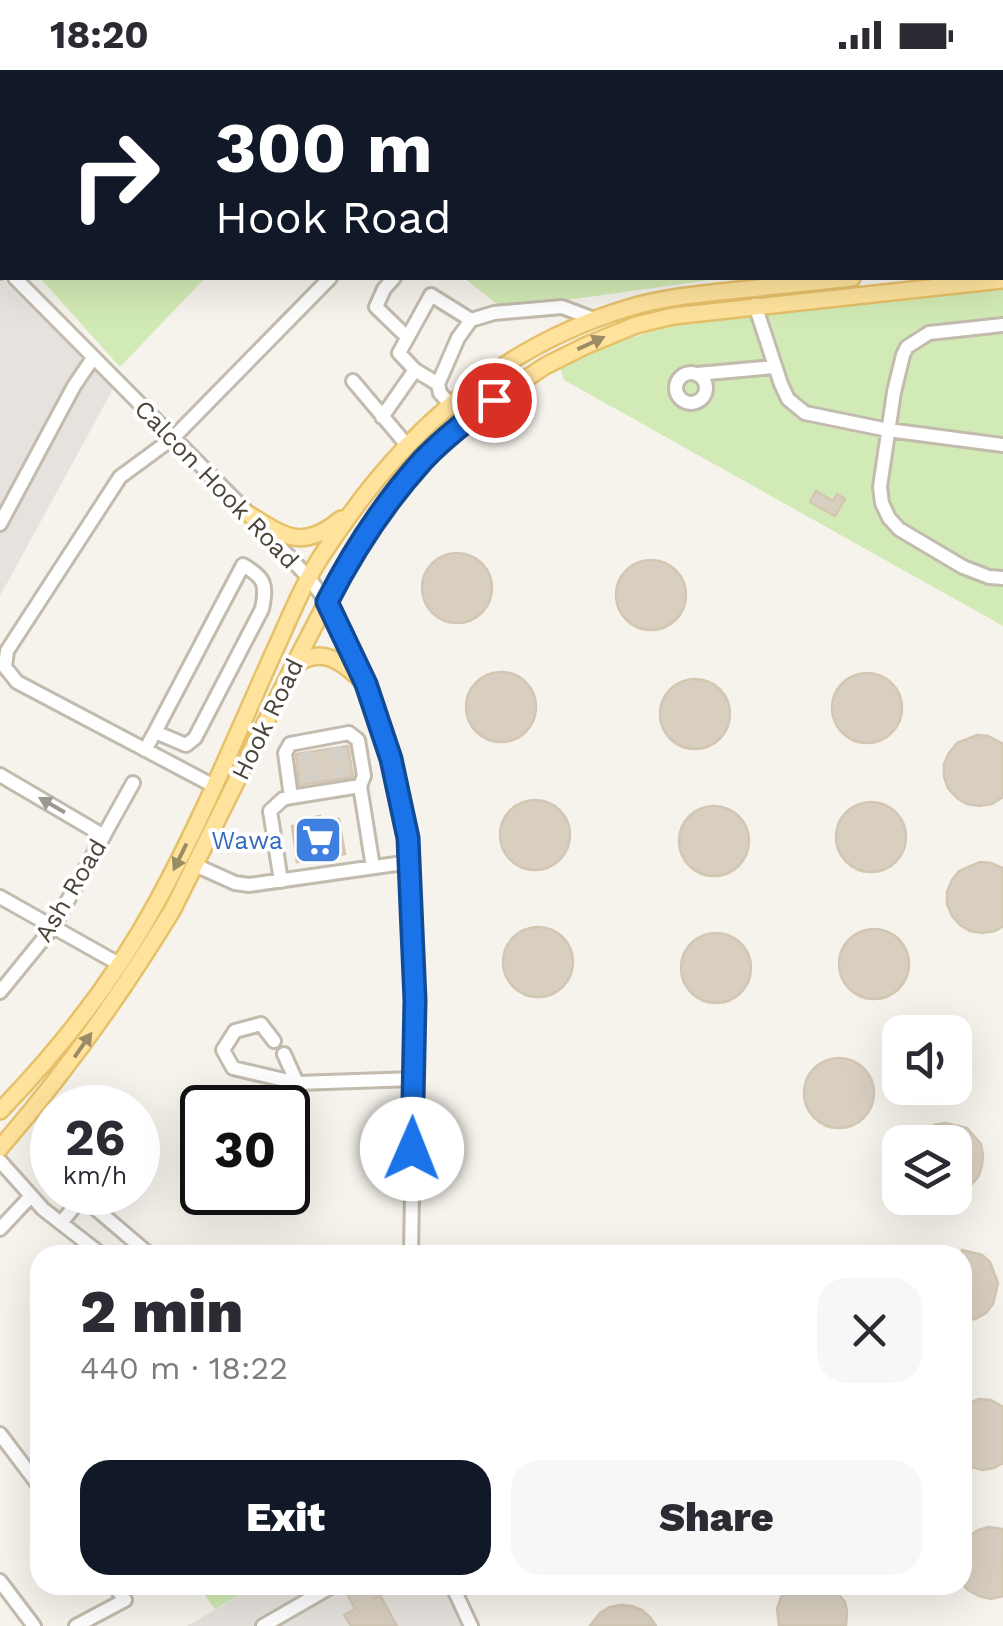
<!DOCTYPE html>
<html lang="en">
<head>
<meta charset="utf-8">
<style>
	:root { --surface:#fff; --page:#f7f7f7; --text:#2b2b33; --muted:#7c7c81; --accent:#111827 }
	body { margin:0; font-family:"Work Sans",sans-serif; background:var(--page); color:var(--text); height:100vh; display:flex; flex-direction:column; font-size:38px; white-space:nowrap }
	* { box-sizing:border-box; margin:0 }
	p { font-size:32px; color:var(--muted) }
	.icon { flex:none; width:55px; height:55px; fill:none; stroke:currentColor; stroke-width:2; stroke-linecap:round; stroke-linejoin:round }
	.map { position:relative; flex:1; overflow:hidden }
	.side { position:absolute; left:30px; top:1175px; width:942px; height:350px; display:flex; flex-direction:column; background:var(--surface); border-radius:30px; box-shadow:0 10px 40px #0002 }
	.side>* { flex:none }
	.top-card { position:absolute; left:0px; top:0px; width:1005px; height:210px; box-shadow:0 10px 40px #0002; background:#111827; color:#fff; overflow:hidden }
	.tools { position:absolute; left:882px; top:945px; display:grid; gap:20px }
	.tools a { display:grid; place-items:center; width:90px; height:90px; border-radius:20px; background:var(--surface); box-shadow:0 10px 40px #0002; font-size:50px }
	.speed { position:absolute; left:30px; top:1015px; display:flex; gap:20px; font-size:50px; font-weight:700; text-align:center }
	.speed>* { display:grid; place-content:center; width:130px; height:130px; border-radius:50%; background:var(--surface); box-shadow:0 10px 40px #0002; line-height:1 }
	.speed small { font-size:25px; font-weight:400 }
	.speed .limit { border:5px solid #111; border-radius:15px; background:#fff; color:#111 }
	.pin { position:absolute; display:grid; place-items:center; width:85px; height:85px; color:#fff; margin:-42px; border:5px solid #fff; border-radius:50%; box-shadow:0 2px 10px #0007 }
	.me { position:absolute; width:110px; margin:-55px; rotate:1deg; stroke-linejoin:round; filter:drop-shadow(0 0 8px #0008) }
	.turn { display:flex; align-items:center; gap:35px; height:210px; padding:0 50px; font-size:45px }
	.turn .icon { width:130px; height:130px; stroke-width:2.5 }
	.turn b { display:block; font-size:70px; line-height:85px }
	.round { display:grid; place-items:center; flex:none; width:105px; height:105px; border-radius:30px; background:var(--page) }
	.headline { display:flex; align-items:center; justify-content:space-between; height:170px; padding:0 50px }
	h1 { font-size:60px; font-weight:800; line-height:75px }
	.primary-button { display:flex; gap:20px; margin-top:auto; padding:20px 50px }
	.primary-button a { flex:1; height:115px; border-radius:30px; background:var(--accent); color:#fff; font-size:40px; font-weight:800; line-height:115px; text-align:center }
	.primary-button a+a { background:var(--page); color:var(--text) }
	.status { display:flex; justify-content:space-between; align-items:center; height:70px; padding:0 50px; background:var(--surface); direction:ltr }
	.status svg { height:28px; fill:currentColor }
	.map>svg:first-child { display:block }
</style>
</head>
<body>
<div class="status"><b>18:20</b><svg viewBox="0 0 49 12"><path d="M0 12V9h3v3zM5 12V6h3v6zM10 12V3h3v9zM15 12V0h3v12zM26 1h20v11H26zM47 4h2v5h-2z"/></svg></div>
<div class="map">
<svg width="1003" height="1556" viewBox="0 0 1003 1556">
	<rect width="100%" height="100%" fill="#f6f3ec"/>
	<path fill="#e6e2dd" d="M0,206L113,319L0,526Z
		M258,1515H449L474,1556H187Z"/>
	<path fill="#d2eab5" d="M0,0H1003V176L1002,2H2V167L0,165Z
		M40,208H205L120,297Z
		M464,208H724L503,239Z
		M1003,218V556L564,310L560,298C605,275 651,259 701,250Z
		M197,1515H258L215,1539Z"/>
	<path fill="#d8cfc1" stroke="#d3c7b4" stroke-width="2.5" d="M816,421L833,431L837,424L845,429L835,446L810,432Z
		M422 518a35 35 0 1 1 70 0a35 35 0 1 1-70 0Z
		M616 525a35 35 0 1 1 70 0a35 35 0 1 1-70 0Z
		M466 637a35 35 0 1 1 70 0a35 35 0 1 1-70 0Z
		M832 638a35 35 0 1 1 70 0a35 35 0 1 1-70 0Z
		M660 644a35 35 0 1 1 70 0a35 35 0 1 1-70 0Z
		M977,665L988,666L1003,674V727L992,734L979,736L967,734L957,728L948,718L944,707V694L949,683L957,673Z
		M348,676L353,707L299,715L296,684Z
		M500 765a35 35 0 1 1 70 0a35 35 0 1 1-70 0Z
		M836 767a35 35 0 1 1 70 0a35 35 0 1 1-70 0Z
		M679 771a35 35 0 1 1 70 0a35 35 0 1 1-70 0Z
		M320,746L321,752L339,749L345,784L297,792L292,756L306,753V749Z
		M980,792L991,793L1003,798V856L995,861L982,863L970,861L960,855L952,846L947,834V822L952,810L959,801Z
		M503 892a35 35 0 1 1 70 0a35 35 0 1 1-70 0Z
		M839 894a35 35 0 1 1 70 0a35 35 0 1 1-70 0Z
		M681 898a35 35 0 1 1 70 0a35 35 0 1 1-70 0Z
		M804 1023a35 35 0 1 1 70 0a35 35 0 1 1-70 0Z
		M945,1053L967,1058L981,1074L983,1085L982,1096L978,1107L971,1115L955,1124V1072H915L925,1061L934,1055Z
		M962,1180L982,1185L990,1192L998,1213L993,1234L986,1243L975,1249L962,1251Z
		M979,1329L991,1330L1003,1337V1393L994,1398L982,1400L962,1394V1336Z
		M989,1457L1003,1459V1526L991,1529L979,1526L968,1520L962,1514V1472L978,1460Z
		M368,1515L375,1528L380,1525L397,1556H351L344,1545L355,1539L348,1526Z
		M794,1515H831L845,1532L847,1542L846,1556H779L777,1539L781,1527Z
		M621,1535L632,1536L642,1540L650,1547L656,1556H590L600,1543L610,1537Z"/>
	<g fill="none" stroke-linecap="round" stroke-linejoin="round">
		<path stroke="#d4d0c8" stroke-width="12" stroke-dasharray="12 6" stroke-linecap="butt" d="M336,677L341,709
			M305,682L311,713"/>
		<g stroke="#c2bbae" stroke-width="18">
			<path id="minor" d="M455,0V2
				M706,0V2
				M249,2H284
				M1002,87H1003
				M0,95L2,96
				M0,202L2,199
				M15,208L250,445L308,507L327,532L366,614L391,689L408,768L415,930L411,1185
				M394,208L384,219L376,237L407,267
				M755,235L781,314L788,329L805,343L888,360L1003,375
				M1003,255L929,263L907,277L903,285L894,322L880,417L882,433L889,448L899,459L963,497L989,507L1003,508
				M415,300L399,283L431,225L471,250
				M676 318a15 15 0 1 1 30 0a15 15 0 1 1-30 0Z
				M697,304L774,297
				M353,311L406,374
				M438,314L458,268L471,250L494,243L562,237L594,249
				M382,347L415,300L438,314L440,323L451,335
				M0,454L74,316L93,288
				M145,680L155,662L243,495C265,508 267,514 262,539L195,668L186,675L155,662
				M0,705L104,766
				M214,716L17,612L5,597L7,581L120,407L173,368L330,208
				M291,727L360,716
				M195,795L235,813L249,815L410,792
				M281,811L270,741L283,729L291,727L285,683L290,674L349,663L358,670L364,706L360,716L373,797
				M0,827L119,894
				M0,922L53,857L133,713
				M274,971L261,954L235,961L223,980L233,998L297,1013L414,1009
				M284,984L297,1013
				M0,1091L43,1139L102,1185
				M61,1153L82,1127L150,1185
				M0,1159L31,1126
				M0,1364L40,1417
				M0,1511L34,1556
				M452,1515L471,1556
				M76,1556L125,1530L114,1515
				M263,1556L334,1515"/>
		</g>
		<g stroke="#e6c16a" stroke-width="20">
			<path id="major" d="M1002,191H1003
				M250,445C286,468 304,480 341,449
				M293,597C322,573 343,593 366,614
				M0,1041C61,978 116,908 158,830C201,751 236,667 273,584C285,559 295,533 308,509C319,487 335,466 349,446C419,348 512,273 628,238C664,227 702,224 739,220C777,216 814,212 852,208
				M0,1078C65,1003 122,923 173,839L293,597L339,508L362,469L424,389L455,360L494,330L545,296L585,276L636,255L673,246L1003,210"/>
		</g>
		<use href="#minor" stroke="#fff" stroke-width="12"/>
		<use href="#major" stroke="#ffe39c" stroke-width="15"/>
	</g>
	<defs><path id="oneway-solid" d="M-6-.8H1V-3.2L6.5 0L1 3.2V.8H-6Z" transform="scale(2.5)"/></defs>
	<g fill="#9c8c66">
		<use href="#oneway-solid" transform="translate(591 273) rotate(-25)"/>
		<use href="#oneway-solid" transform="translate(180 787) rotate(116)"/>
		<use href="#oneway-solid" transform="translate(83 975) rotate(-55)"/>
	</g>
	<use fill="#9c9892" href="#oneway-solid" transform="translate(52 735) rotate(-150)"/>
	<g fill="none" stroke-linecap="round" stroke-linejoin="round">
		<g stroke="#114b97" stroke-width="25">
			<path id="route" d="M412,1079L415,930L408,768L391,689L366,614L327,532C353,481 385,432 423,390C444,368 469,349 494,330"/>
		</g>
		<use href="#route" stroke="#1a73e8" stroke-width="18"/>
	</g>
	<defs>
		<g id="supermarket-square" transform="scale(2.5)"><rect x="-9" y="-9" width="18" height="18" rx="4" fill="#3f7fe0" stroke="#fff"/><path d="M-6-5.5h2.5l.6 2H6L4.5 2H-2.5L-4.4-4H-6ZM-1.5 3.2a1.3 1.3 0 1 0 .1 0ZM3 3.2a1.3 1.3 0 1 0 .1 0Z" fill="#fff"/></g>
	</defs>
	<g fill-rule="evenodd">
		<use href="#supermarket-square" x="318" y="770"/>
	</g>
	<g text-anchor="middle" stroke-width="8" stroke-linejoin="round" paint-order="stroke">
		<g font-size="25" fill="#4b4439" stroke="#fff">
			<text transform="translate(217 414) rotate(46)" y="9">Calcon Hook Road</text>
			<text transform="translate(267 649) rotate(-64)" y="9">Hook Road</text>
			<text transform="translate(70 820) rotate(-59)" y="9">Ash Road</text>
		</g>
		<g font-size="25" fill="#366cbe" stroke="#fff" text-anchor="end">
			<text x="283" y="779">Wawa</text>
		</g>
	</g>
</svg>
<div class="tools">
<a><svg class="icon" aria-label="sound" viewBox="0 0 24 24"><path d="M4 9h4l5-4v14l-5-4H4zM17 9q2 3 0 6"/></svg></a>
<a><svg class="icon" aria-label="layers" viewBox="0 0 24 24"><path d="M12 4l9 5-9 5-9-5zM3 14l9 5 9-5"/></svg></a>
</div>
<div class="speed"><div>26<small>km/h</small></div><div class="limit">30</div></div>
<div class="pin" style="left:494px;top:330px;background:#d93025"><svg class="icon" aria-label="arrive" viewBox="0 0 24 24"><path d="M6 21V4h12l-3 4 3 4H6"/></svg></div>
<svg class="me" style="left:412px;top:1079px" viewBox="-20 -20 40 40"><circle r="19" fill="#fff"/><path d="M0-13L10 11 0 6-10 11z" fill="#1a73e8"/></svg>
<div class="top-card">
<div class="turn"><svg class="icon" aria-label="right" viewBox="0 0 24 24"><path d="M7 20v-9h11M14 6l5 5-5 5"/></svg><div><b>300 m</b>Hook Road</div></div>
</div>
<section class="side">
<div class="headline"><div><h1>2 min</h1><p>440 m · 18:22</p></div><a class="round"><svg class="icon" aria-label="close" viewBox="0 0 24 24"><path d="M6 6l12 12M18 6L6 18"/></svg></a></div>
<div class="primary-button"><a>Exit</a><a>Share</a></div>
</section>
</div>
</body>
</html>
